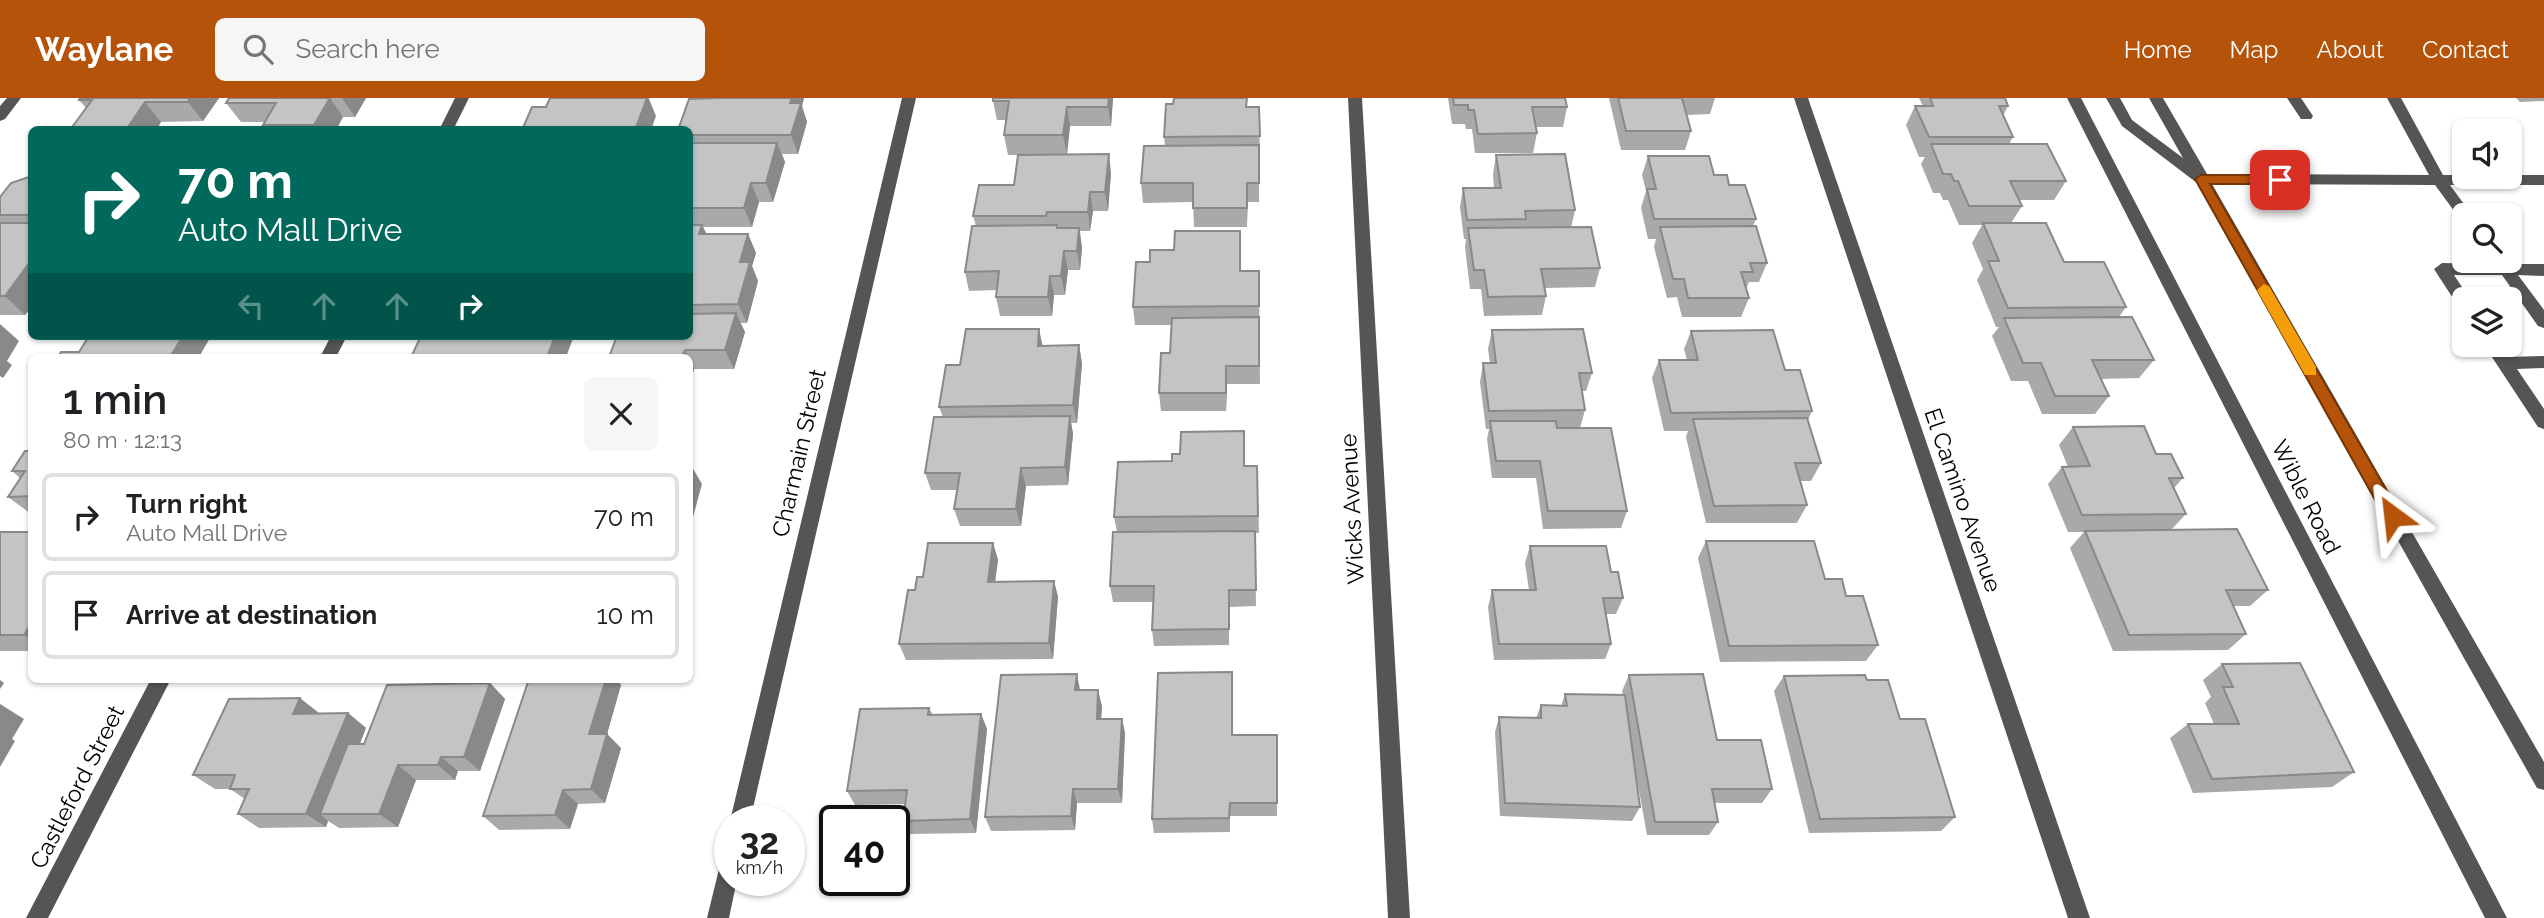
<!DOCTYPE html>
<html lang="en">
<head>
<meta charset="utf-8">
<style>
	body { margin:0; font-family:Raleway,sans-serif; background:#f6f6f6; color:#202124; height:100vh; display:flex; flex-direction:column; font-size:26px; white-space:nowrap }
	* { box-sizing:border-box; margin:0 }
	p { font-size:23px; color:#757577 }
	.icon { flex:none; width:38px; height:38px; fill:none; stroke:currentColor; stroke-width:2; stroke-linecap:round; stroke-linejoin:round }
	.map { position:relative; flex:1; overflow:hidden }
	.details { position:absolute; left:28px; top:256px; width:665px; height:329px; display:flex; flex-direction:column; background:#fff; border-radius:10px; box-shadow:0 2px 5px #0004 }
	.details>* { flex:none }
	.top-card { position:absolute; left:28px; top:28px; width:665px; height:214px; border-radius:10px; box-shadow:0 2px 5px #0004; background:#00695c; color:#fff; overflow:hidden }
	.buttons { position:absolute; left:2452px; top:21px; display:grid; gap:14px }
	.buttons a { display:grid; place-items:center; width:70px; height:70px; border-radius:10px; background:#fff; box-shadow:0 2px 5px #0004; font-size:35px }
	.speed { position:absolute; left:714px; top:707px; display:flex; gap:14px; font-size:35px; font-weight:700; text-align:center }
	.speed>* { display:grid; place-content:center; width:91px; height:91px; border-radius:50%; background:#fff; box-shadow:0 2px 5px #0004; line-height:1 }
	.speed small { font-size:18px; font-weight:400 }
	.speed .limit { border:4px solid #111; border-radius:10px; background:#fff; color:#111 }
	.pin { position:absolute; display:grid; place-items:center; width:60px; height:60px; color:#fff; margin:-30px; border-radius:14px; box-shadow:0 4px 10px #0006 }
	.me { position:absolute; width:77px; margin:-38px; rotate:330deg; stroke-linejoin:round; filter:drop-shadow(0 0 5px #0008) }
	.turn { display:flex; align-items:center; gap:24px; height:147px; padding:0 35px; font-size:32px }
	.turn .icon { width:91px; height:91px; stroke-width:2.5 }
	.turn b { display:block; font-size:49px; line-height:60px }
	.lanes { display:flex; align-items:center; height:66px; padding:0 35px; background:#0003; justify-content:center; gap:35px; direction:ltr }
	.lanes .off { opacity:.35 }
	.round { display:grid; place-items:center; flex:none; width:74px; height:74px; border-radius:10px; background:#f6f6f6 }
	.summary { display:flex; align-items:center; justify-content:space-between; height:119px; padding:0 35px }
	h1 { font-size:42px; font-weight:600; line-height:52px }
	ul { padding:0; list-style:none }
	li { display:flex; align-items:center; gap:21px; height:88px; margin:0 14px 10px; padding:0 21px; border:4px solid #e0e0e0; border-radius:10px }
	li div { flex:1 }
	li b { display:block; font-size:26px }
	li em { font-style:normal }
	header { display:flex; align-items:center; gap:42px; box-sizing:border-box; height:98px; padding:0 35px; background:#b45309; color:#fff }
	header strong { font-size:33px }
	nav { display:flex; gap:38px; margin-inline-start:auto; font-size:24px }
	.search { width:490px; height:63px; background:#f6f6f6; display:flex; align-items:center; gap:18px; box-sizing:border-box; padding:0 24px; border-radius:10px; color:#757577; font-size:26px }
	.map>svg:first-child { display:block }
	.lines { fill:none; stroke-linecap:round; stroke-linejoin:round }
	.minor { fill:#555; fill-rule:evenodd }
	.wall { fill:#a9a9a9 }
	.shaded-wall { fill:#898989 }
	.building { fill:#c4c4c4; stroke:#898989; stroke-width:2 }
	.route { fill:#b45309; stroke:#753606; stroke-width:2 }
	.slow { fill:#f59e0b }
	.labels { text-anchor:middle; stroke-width:7; stroke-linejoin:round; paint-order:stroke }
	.street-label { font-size:23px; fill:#000; stroke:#fff }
</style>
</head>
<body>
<header>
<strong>Waylane</strong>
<div class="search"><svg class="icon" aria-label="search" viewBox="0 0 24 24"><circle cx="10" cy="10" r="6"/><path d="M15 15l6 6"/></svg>Search here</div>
<nav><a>Home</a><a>Map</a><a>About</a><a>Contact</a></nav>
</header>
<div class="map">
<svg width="2544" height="820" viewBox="0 0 2544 820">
	<rect width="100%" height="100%" fill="#fff"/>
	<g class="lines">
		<path class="minor" d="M7,0H21L5,21L0,23V8Z
			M455,0H469L453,32H439Z
			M902,0H916L750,723H730Z
			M1348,0H1362L1410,820H1388Z
			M1794,0H1808L2090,820H2068Z
			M2067,0H2081L2507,820H2485Z
			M2106,0H2120L2132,22L2183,60L2149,0H2163L2207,76L2429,77L2387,0H2401L2443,77H2544V87H2450L2472,117H2464V122L2460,121L2435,87L2212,86L2544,664V692L2537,690L2197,85L2122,28Z
			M2287,0H2301L2313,18L2311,21H2301Z
			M2495,163H2508L2510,166H2544V178L2518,177L2544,212V230L2538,228L2502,177H2454L2470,201H2464V210L2458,208L2434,171L2442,165L2494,166Z
			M331,238H347L336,259H320Z
			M2484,247H2500L2508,259L2544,258V270L2517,271L2544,311V331L2538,329Z
			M151,581H171L48,820H26Z
			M730,757V782H737L729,820H707L720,767L723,760Z"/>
	</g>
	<path class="wall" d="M79,0H219L203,23L161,24L156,32H70L86,10L79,2Z
		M229,0H366L355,19H343L336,32H266L263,27L264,24H241L226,5Z
		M720,0H804L802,8L807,24L798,56H782L785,64L773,104H759L752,129H703L707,136H748L756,155L752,168L758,183L747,225H740L745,234L734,271H694L690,286V259H609L690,238V127H693L690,120V32Z
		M993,0H1113L1111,28H1070L1067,56L1111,75L1108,113H1093L1090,133H1080L1082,150L1080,172H1068L1065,197H1054L1052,218H1000L996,199L997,192L969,193L965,174L976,128L973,118L1014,87L1018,57H1008L1004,37L1007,22H997L993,3Z
		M1448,0H1565L1567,9L1563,29H1535L1537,35L1533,55H1475L1472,31H1466L1465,26H1452Z
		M1609,0H1715L1710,16L1687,17L1691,33L1685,52H1621Z
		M1919,0H2005L2008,8L2003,18L2013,39L2009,46L2066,83L2054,102H2019L2022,108L2011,125L2126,209L2119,219L2154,262L2139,280L2101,281L2109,298L2095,316H2042L2028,283H2011L1992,238L1999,229H1996L1977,182L1983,171L1972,145L1982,127H1959L1948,102H1943L1940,95H1933L1921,66L1925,59H1919L1906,27L1915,8H1923Z
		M2516,0H2544V3L2520,4Z
		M1247,9H1259L1260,57H1259V104H1248L1247,129H1194L1193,104L1143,105L1141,85L1165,48L1164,39Z
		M1496,57L1575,112L1571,130L1600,170L1595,189L1544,190L1546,198L1542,217L1484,218L1481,191H1470L1465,149L1466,141H1464L1460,109L1463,90H1494L1493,76Z
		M1648,58L1714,77L1729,87L1756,121L1753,128L1767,165L1759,184H1749L1746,191L1749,200L1741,219H1682L1677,199L1667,200L1654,149L1656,141H1648L1641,110L1646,93L1642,77Z
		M32,75V208L25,217H0V99L29,79Z
		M1241,173H1259L1260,286H1227L1226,313H1161L1159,295L1170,255L1171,227H1135L1133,209Z
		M1492,232L1592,275L1586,293H1582L1585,312L1580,330L1627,413L1621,430L1543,431L1536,380H1492L1487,341L1489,331H1486L1480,284L1483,265H1490L1488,251Z
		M1691,233L1785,272L1812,313L1808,322L1821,365L1811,383H1800L1807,407L1797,425H1706L1686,339L1688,333H1664L1652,280L1659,262H1687L1684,251Z
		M1079,247L1082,266L1077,325H1071L1073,336L1068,387L1026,388L1021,428H960L954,411L957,392H931L925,375L943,319L939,309L960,267L1043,248Z
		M2073,329L2156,356L2183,380L2174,390L2186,416L2171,432L2268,492L2250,508H2233L2246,536L2228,552L2113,553L2070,450L2084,434H2068L2048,386L2062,369H2068L2059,347Z
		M1244,333L1245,368H1257L1259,435H1255L1256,508L1229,509V547L1154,548L1152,532L1153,504H1113L1110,488L1117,434L1114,419L1180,356Z
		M32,353V416H31L8,399L20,380L12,373Z
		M0,434H32V553H0Z
		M1706,443L1825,481L1846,498L1878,547L1866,563L1720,564L1698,460Z
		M993,445L998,462L995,483H1054L1058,499L1053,561L906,562L899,546L915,492L923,479Z
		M1530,448L1611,474L1623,500L1616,516H1606L1611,546L1605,561L1494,562L1488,509L1492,492H1529L1525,465Z
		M2222,566L2354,674L2332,689L2193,695L2170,640L2188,626H2214L2205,605L2211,599L2203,582Z
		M1232,574L1233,637H1277V718H1230V734L1154,735L1152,721Z
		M1629,577L1717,642L1772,691L1762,705H1714L1718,724L1709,737H1647L1633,659L1640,709L1632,723L1500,718L1495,634L1499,619L1536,620L1541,607L1561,608L1565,596L1623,597L1622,593Z
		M1784,578L1867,582L1900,621L1955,719L1941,733L1809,735L1774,593Z
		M529,581H616L621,587L607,636L621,650L605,705L578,706L570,731L499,732L483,718Z
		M490,585L505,601L480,673H458L455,682H416L398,729L339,730L328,723L326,729L259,730L238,716L245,701L230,691H215L193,677L319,615H348L366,630L360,646H364Z
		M1080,592L1102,608L1101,621H1122L1125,635L1122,705H1077L1075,732L991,733L985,719Z
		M929,610L933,617L981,616L987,631L976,735L910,736L903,723L905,706L855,707L847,693Z"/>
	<path class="shaded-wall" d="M190,0H219L203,23L188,4Z
		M330,0L343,19L336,32H318L314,27Z
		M342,0H366L355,19Z
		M634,0H649V1L656,18L651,32H635Z
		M792,0H804L802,8L807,24L798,56L791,37L790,5Z
		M1109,0H1113L1111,28L1108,9Z
		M145,4L161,24L156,32H126Z
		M1067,9L1070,28L1067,56L1063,37Z
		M777,45L785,64L773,104L766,85Z
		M1109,56L1111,75L1108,113L1105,94Z
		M751,85L759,104L752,129L744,110Z
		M1090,94L1093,113L1090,133L1088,114Z
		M702,127L711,146L699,136Z
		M1079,130L1082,150L1080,172L1077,153Z
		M748,136L756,155L752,168L758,183L747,225L738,206L740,164Z
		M1064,153L1068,172L1065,197L1061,178Z
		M32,161V208L25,217L5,198Z
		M1050,178L1054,197L1052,218L1048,199Z
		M736,215L745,234L734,271L725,252Z
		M0,226L19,243L7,263L12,267L3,280L0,278Z
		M1039,231L1043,250L1038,248Z
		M183,238H209L210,240L199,259H170Z
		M555,238H574L566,259H547Z
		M1079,247L1082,266L1077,325L1073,307Z
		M685,252L688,259H682Z
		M690,261L694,271L690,286Z
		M1226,268L1227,286L1226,313Z
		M1070,318L1073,336L1068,387L1065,369Z
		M692,369L702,386L690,430V376Z
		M1021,370L1026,388L1021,428L1016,411Z
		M993,445L998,462L993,500L988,484Z
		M1054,483L1058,499L1053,561L1049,545Z
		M32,524V542L24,537Z
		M1232,574L1233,589L1232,652Z
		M1077,576L1080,592L1079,608L1075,592Z
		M606,581H616L621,587L603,650L589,636Z
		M0,582L4,585L0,591Z
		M490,585L505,601L480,673L464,659Z
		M1098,592L1102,608L1100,636L1097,621Z
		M300,600L319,615L293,616Z
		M0,606L24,621L12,641L15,643L0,669Z
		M348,615L366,630L331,716H320L328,723L326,729L306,716Z
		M981,616L987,631L976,735L970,721Z
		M1122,621L1125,635L1122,705L1118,691Z
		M607,636L621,650L605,705L591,691Z
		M441,659L458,673L455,682L438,667Z
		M398,667L416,682L398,729L379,716Z
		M1073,691L1077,705L1075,732L1071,718Z
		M563,692L578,706L570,731L555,717Z"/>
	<path class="building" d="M80,0H190L188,4H145L126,32H70L92,2H79Z
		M229,0H330L314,27H263L276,5H226Z
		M550,0H647L635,32H522L532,9H546Z
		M720,0H792L790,5H801L791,37H690V32H678L689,1Z
		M993,0H1109L1108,9H1067L1063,37H1004L1009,3H993Z
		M1174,0H1247L1246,9H1259L1260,38L1164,39L1166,6H1173Z
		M1453,0H1565L1567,9H1532L1537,35L1478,36L1474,12H1468V7H1454Z
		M1618,0H1682L1691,33H1626Z
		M1930,0H2005L2008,8H1999L2013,39H1929L1915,8H1933Z
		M690,45H777L766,85H751L744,110H690Z
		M1931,46H2047L2066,83H2010L2022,108H1969L1958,83H1954L1951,76H1943Z
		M1259,47V85H1247V110H1193V85H1141L1144,48Z
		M1109,56L1105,94H1090L1088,114H1047L1046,118H973L979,87H1014L1018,57Z
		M1565,56L1575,112L1525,113L1526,121L1467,122L1463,90H1501L1496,57Z
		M1648,58H1709L1714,77H1727L1729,87H1745L1756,121H1654L1647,91H1656Z
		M32,75V117H0V99L11,85L29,79Z
		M0,125H32V161L5,198H0Z
		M1983,125H2046L2064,164H2104L2126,209L2008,210L1988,163H1999Z
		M690,127H702L699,136H748L740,164H750L738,206L690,207Z
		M1057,127V130H1079L1077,153H1064L1061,178H1050L1048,199H996L999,173L965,174L972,128Z
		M1756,128L1767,165H1750L1753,174H1741L1749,200H1688L1684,181H1673L1660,129Z
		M1591,129L1600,170L1541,171L1546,198L1488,199L1484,172H1474L1468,130Z
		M1175,133H1240V173H1259V208L1133,209L1136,164H1150V152H1174Z
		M736,215L725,252H685L682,259H609L617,238H690V216Z
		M1259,219V268H1226V295H1159L1161,255H1170L1172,220Z
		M2132,219L2154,262H2092L2109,298H2055L2041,265H2023L2004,220Z
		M966,231H1039L1038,248L1079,247L1073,307L939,309L946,267H960Z
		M1583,231L1592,275H1579L1585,312L1489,313L1483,265H1496L1492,232Z
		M1773,232L1785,272H1800L1812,313L1671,315L1659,262H1698L1691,233Z
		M89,238H183L170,259H58L61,254H79Z
		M421,238H555L547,259H411Z
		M1070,318L1065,369L1021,370L1016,411H954L960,375H925L934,319Z
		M1807,320L1821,365H1795L1807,407L1714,408L1693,321Z
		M1490,323H1556L1557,330H1611L1627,413H1548L1540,363H1496Z
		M2144,328L2156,356H2171L2183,380H2169L2186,416L2082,417L2062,369L2090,368L2073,329Z
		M1244,333V368H1257L1258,418L1114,419L1118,364L1172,363V356H1180L1181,334Z
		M25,353H32V398L8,399L25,373H12Z
		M2237,431L2268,492H2226L2246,536L2129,537L2085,433Z
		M1255,433L1256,492H1229V531L1152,532L1154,488H1110L1113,434Z
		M0,434H32V524L24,537H0Z
		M1706,443H1814L1825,481H1842L1846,498H1863L1878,547L1729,548Z
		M928,445H993L988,484L1054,483L1049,545L899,546L908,492H915L917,479H923Z
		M1530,448H1606L1611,474H1618L1623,500H1603L1611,546H1499L1492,492H1536Z
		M2300,565L2354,674L2212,681L2188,626H2239L2223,589H2233L2222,566Z
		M1232,574V637H1277V705H1230L1229,720L1152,721L1158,575Z
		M1077,576L1075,592H1098L1097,621H1122L1118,691H1073L1071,718L985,719L1001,577Z
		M1703,576L1717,642H1761L1772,691H1712L1718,724H1655L1629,577Z
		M1865,577L1867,582H1888L1900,621H1925L1955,719L1820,721L1784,578Z
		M529,581H606L589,636H607L591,691L563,692L555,717L483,718Z
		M490,585L464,659H441L438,667H398L379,716H320L348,646H364L387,587Z
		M1565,596L1625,597L1640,709L1505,705L1499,619L1541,620V607L1567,608Z
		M300,600L293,616L348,615L306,716H238L249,691H230L235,677H193L229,601Z
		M929,610L928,617L981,616L970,721L903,723L907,692L847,693L860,611Z"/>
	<path class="route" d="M2201,77H2280L2287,82L2280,86H2210L2399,414V423H2387L2195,81Z"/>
	<path class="slow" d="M2264,186L2269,188L2316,269V277H2305L2257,192Z"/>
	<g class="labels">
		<g class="street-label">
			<text transform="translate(799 355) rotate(-77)" y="8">Charmain Street</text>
			<text transform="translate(2306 399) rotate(63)" y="8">Wible Road</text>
			<text transform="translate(1963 402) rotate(71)" y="8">El Camino Avenue</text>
			<text transform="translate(1352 411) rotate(-93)" y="8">Wicks Avenue</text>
			<text transform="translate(77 689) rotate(-63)" y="8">Castleford Street</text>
		</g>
	</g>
</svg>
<div class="buttons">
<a><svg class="icon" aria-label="sound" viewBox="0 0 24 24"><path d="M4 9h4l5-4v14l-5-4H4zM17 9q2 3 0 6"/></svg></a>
<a><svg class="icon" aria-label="search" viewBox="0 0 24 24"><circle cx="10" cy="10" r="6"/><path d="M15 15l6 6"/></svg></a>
<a><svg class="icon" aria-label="layers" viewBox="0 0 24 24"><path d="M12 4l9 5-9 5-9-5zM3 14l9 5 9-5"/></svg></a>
</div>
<div class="speed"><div>32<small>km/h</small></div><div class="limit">40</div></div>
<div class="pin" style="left:2280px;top:82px;background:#d93025"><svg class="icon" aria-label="arrive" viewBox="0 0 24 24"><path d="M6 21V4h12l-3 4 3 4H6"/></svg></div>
<svg class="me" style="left:2393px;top:418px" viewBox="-20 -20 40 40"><path d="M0-17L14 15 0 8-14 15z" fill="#b45309" stroke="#fff" stroke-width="4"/></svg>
<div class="top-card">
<div class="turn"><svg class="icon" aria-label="right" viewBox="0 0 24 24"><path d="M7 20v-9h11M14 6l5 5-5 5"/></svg><div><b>70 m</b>Auto Mall Drive</div></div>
<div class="lanes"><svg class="icon off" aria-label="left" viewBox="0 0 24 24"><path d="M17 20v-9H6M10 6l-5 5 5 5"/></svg><svg class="icon off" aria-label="ahead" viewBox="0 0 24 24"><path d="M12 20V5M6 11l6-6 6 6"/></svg><svg class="icon off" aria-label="ahead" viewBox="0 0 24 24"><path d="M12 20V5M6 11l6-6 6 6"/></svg><svg class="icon" aria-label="right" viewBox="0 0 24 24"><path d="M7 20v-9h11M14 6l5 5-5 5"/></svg></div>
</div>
<section class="details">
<div class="summary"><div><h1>1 min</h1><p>80 m · 12:13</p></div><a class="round"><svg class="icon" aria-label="close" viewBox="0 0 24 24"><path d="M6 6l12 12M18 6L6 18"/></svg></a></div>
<ul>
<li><svg class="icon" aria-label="right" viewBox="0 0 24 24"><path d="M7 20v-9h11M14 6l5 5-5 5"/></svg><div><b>Turn right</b><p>Auto Mall Drive</p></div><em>70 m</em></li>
<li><svg class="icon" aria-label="arrive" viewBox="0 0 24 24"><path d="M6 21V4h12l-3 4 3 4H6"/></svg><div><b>Arrive at destination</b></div><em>10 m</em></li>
</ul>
</section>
</div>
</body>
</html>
